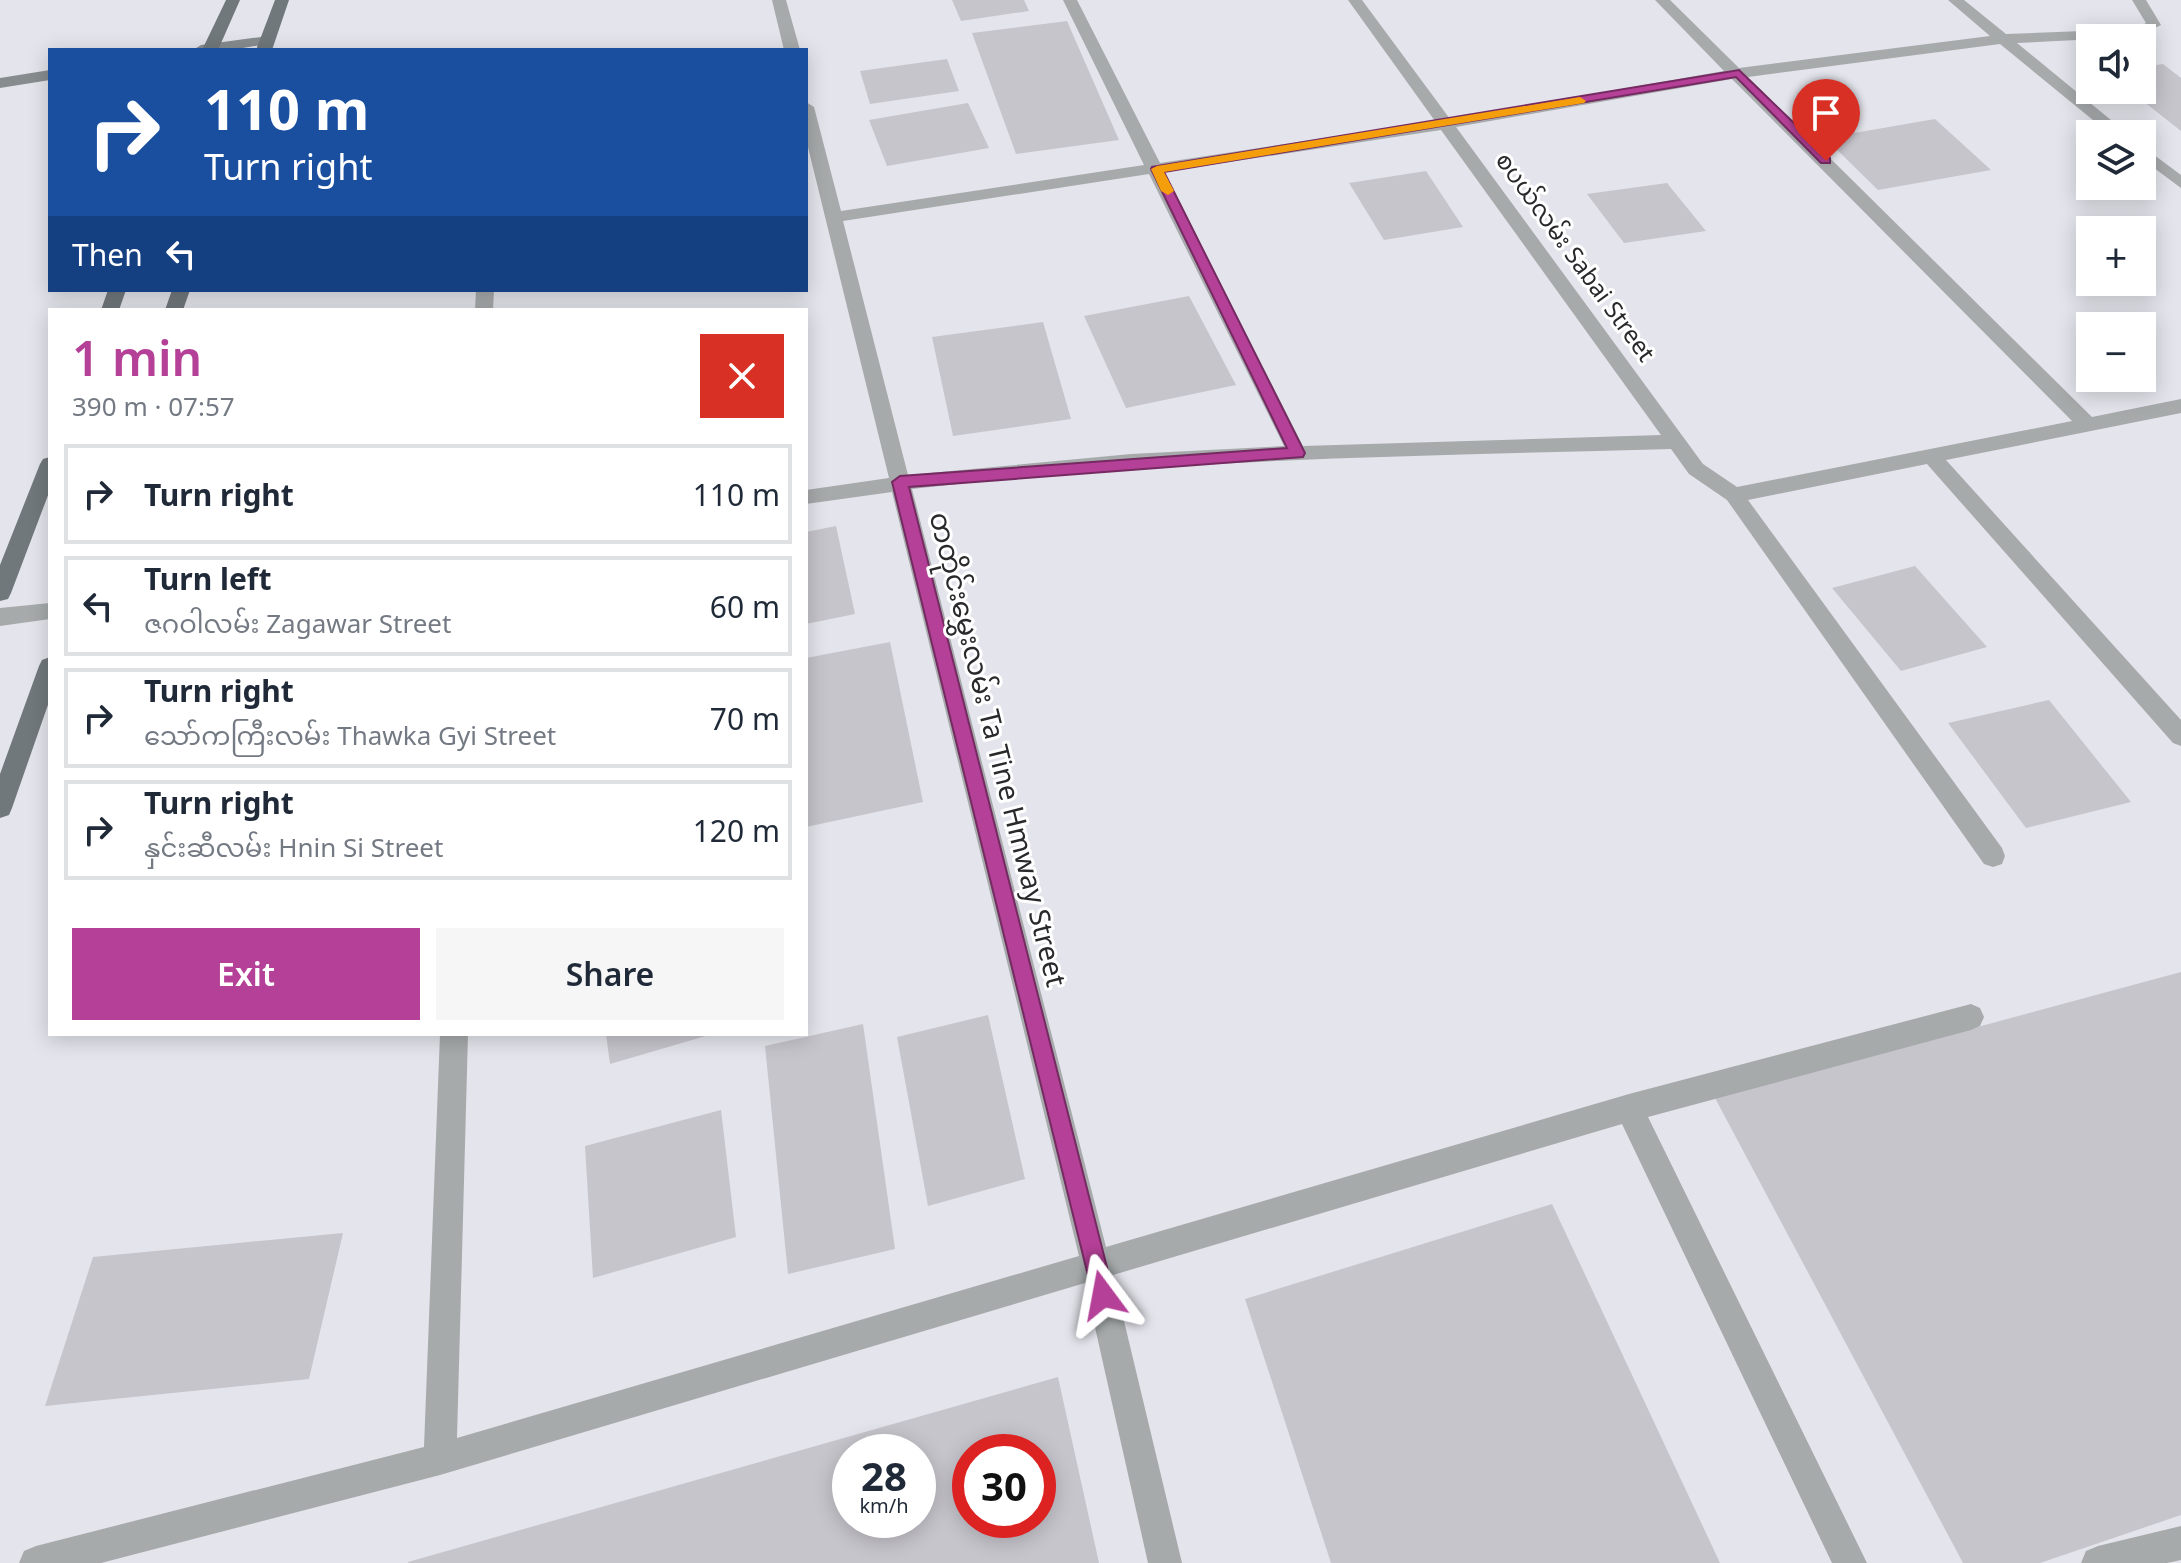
<!DOCTYPE html>
<html lang="en">
<head>
<meta charset="utf-8">
<style>
	body { margin:0; font-family:"Noto Sans","Noto Sans Myanmar",sans-serif; background:#f6f6f7; color:#1f2937; height:100vh; display:flex; flex-direction:column; font-size:30px; white-space:nowrap }
	* { box-sizing:border-box; margin:0 }
	p { font-size:26px; color:#747a83 }
	.icon { flex:none; width:44px; height:44px; fill:none; stroke:currentColor; stroke-width:2; stroke-linecap:round; stroke-linejoin:round }
	.map { position:relative; flex:1; overflow:hidden }
	.details { position:absolute; left:48px; top:308px; width:760px; height:728px; display:flex; flex-direction:column; background:#fff; border-radius:0px; box-shadow:0 4px 20px #0003 }
	.details>* { flex:none }
	.top-card { position:absolute; left:48px; top:48px; width:760px; height:244px; border-radius:0px; box-shadow:0 4px 20px #0003; background:#1a4fa0; color:#fff; overflow:hidden }
	.fabs { position:absolute; left:2076px; top:24px; display:grid; gap:16px }
	.fabs a { display:grid; place-items:center; width:80px; height:80px; border-radius:0px; background:#fff; box-shadow:0 4px 20px #0003; font-size:40px }
	.speed { position:absolute; left:832px; top:1434px; display:flex; gap:16px; font-size:40px; font-weight:700; text-align:center }
	.speed>* { display:grid; place-content:center; width:104px; height:104px; border-radius:50%; background:#fff; box-shadow:0 4px 20px #0003; line-height:1 }
	.speed small { font-size:20px; font-weight:400 }
	.speed .limit { border:12px solid #d22; background:#fff; color:#111 }
	.pin { position:absolute; display:grid; place-items:center; width:68px; height:68px; color:#fff; margin:-82px -34px; border-radius:50% 50% 50% 0; rotate:-45deg; box-shadow:0 0 8px #0007 }
	.pin .icon { rotate:45deg }
	.me { position:absolute; width:88px; margin:-44px; rotate:347deg; stroke-linejoin:round; filter:drop-shadow(0 0 6px #0008) }
	.turn { display:flex; align-items:center; gap:28px; height:168px; padding:0 24px; font-size:36px }
	.turn .icon { width:104px; height:104px; stroke-width:2.5 }
	.turn b { display:block; font-size:56px; line-height:68px }
	.then { display:flex; align-items:center; height:76px; padding:0 24px; background:#0003; gap:16px; font-size:30px }
	.round { display:grid; place-items:center; flex:none; width:84px; height:84px; border-radius:0px; background:#f6f6f7 }
	.overview { display:flex; align-items:center; justify-content:space-between; height:136px; padding:0 24px }
	h1 { font-size:48px; font-weight:600; line-height:60px; color:#b44097 }
	.primary-button { display:flex; gap:16px; margin-top:auto; padding:16px 24px }
	.primary-button a { flex:1; height:92px; border-radius:0px; background:#b44097; color:#fff; font-size:32px; font-weight:600; line-height:92px; text-align:center }
	.primary-button a+a { background:#f6f6f7; color:#1f2937 }
	ul { padding:0; list-style:none }
	li { display:flex; align-items:center; gap:24px; height:100px; margin:0 16px 12px; padding:0 8px; border:4px solid #e0e1e3; border-radius:0px }
	li div { flex:1 }
	li b { display:block; font-size:30px }
	li em { font-style:normal }
	.map>svg:first-child { display:block }
	.building { fill:#c7c5cc; fill-rule:evenodd }
	.lines { fill:none; stroke-linecap:round; stroke-linejoin:round }
	.lane { fill:#a6aaab; fill-rule:evenodd }
	.street { fill:#a6aaab; fill-rule:evenodd }
	.secondary { fill:#878d8f; fill-rule:evenodd }
	.primary { fill:#71787b; fill-rule:evenodd }
	.route { fill:#b44097; stroke:#752a62; stroke-width:2 }
	.slow { fill:#f59e0b }
	.labels { text-anchor:middle; stroke-width:6; stroke-linejoin:round; paint-order:stroke }
	.far-street-label { font-size:24px; fill:#29292c; stroke:#fff }
	.street-label { font-size:28px; fill:#29292c; stroke:#fff }
</style>
</head>
<body>
<div class="map">
<svg width="2181" height="1563" viewBox="0 0 2181 1563">
	<rect width="100%" height="100%" fill="#e4e4ec"/>
	<path class="building" d="M952,0H1024L1029,11L961,21Z
		M1067,21L1119,140L1016,154L972,33Z
		M947,59L959,91L870,104L860,71Z
		M2163,64L2181,78V131L2129,90H2142V67Z
		M968,103L989,148L887,166L869,120Z
		M1935,119L1991,170L1878,190L1825,138Z
		M1426,171L1463,227L1384,240L1349,183Z
		M1667,183L1706,231L1624,243L1587,194Z
		M1189,296L1236,385L1126,408L1084,316Z
		M1043,322L1071,419L953,436L932,337Z
		M836,526L855,614L806,624V532Z
		M1915,566L1987,647L1901,671L1832,588Z
		M890,642L923,802L806,827V658Z
		M2049,700L2131,802L2026,828L1948,723Z
		M2181,972V1515L2040,1563H1963L1715,1098Z
		M988,1015L1025,1179L928,1206L897,1037Z
		M863,1024L895,1249L788,1274L765,1046Z
		M606,1034H709V1035L610,1064Z
		M721,1110L736,1237L593,1278L585,1146Z
		M1552,1204L1720,1563H1331L1245,1299Z
		M343,1233L309,1379L45,1406L93,1257Z
		M1058,1377L1099,1563H408V1562ZM850,1452H918V1520H850ZM970,1452H1038V1520H970Z"/>
	<g class="lines">
		<path class="lane" d="M2181,1526V1560L2167,1563H2081L2086,1551L2098,1546Z"/>
		<path class="street" d="M772,0H786L800,50H784Z
			M1063,0H1077L1160,163L1435,121L1348,0H1362L1450,119L1724,71L1655,0H1670L1739,68L1990,36L1948,0H1964L2006,34L2134,29L2146,23L2132,0H2146L2161,25L2137,37L2017,43L2128,134H2110L2000,44L1748,77L2092,417L2181,399V413L1946,460L2181,720V746L2173,743L1927,464L1748,500L2002,848L2005,856L2002,864L1993,867L1984,864L1727,500L1689,474L1671,449C1418,456 1164,459 912,489L1106,1247L1629,1094L1971,1004L1980,1008L1984,1017L1980,1026L1971,1030L1648,1117L1867,1563H1832L1622,1124L1113,1275L1182,1563H1148L1085,1283L440,1475L101,1563H19L24,1551L36,1546L424,1447L440,1034H468L457,1438L1079,1256L892,492L806,504V490L889,478L806,139V102L814,107L841,211L1144,165ZM1732,79L2072,421L1737,487L1703,464L1456,127ZM1441,130L1661,435L1303,446L1164,172ZM1149,174L1284,446L1131,454L908,475L843,221Z
			M2142,146L2181,175V188L2142,159Z
			M476,290H494L493,310H475Z
			M50,603V619L0,626V608Z"/>
		<path class="secondary" d="M268,36L275,40L273,43L231,50H193L201,45Z
			M50,70V80L0,88V78Z"/>
		<path class="primary" d="M226,0H240L218,50H202Z
			M275,0H289L272,50H256Z
			M108,290H126L119,310H101Z
			M172,290H190L183,310H165Z
			M50,457V490L11,593L8,599L0,601V565L40,464L43,459Z
			M50,657V699L12,808L9,815L0,818V774L39,666L42,660Z"/>
	</g>
	<path class="route" d="M1739,70L1830,158V163H1821L1736,77L1164,172L1305,453L1303,457L909,487L1114,1295L1111,1304L1103,1307L1095,1304L892,482L900,476L1287,448L1151,169L1152,167Z"/>
	<path class="slow" d="M1580,97L1586,101L1584,103L1164,172L1174,191L1168,195L1161,191L1151,169L1157,166Z"/>
	<g class="labels">
		<g class="far-street-label">
			<text transform="translate(1575 257) rotate(54)" y="8">စပယ်လမ်း Sabai Street</text>
		</g>
		<g class="street-label">
			<text transform="translate(998 749) rotate(76)" y="10">တတိုင်းမွှေးလမ်း Ta Tine Hmway Street</text>
		</g>
	</g>
</svg>
<div class="fabs">
<a><svg class="icon" aria-label="sound" viewBox="0 0 24 24"><path d="M4 9h4l5-4v14l-5-4H4zM17 9q2 3 0 6"/></svg></a>
<a><svg class="icon" aria-label="layers" viewBox="0 0 24 24"><path d="M12 4l9 5-9 5-9-5zM3 14l9 5 9-5"/></svg></a>
<a>+</a>
<a>−</a>
</div>
<div class="speed"><div>28<small>km/h</small></div><div class="limit">30</div></div>
<div class="pin" style="left:1826px;top:161px;background:#d93025"><svg class="icon" aria-label="arrive" viewBox="0 0 24 24"><path d="M6 21V4h12l-3 4 3 4H6"/></svg></div>
<svg class="me" style="left:1103px;top:1295px" viewBox="-20 -20 40 40"><path d="M0-17L14 15 0 8-14 15z" fill="#b44097" stroke="#fff" stroke-width="4"/></svg>
<div class="top-card">
<div class="turn"><svg class="icon" aria-label="right" viewBox="0 0 24 24"><path d="M7 20v-9h11M14 6l5 5-5 5"/></svg><div><b>110 m</b>Turn right</div></div>
<div class="then">Then<svg class="icon" aria-label="left" viewBox="0 0 24 24"><path d="M17 20v-9H6M10 6l-5 5 5 5"/></svg></div>
</div>
<section class="details">
<div class="overview"><div><h1>1 min</h1><p>390 m · 07:57</p></div><a class="round" style="background:#d93025;color:#fff"><svg class="icon" aria-label="close" viewBox="0 0 24 24"><path d="M6 6l12 12M18 6L6 18"/></svg></a></div>
<ul>
<li><svg class="icon" aria-label="right" viewBox="0 0 24 24"><path d="M7 20v-9h11M14 6l5 5-5 5"/></svg><div><b>Turn right</b></div><em>110 m</em></li>
<li><svg class="icon" aria-label="left" viewBox="0 0 24 24"><path d="M17 20v-9H6M10 6l-5 5 5 5"/></svg><div><b>Turn left</b><p>ဇဂဝါလမ်း Zagawar Street</p></div><em>60 m</em></li>
<li><svg class="icon" aria-label="right" viewBox="0 0 24 24"><path d="M7 20v-9h11M14 6l5 5-5 5"/></svg><div><b>Turn right</b><p>သော်ကကြီးလမ်း Thawka Gyi Street</p></div><em>70 m</em></li>
<li><svg class="icon" aria-label="right" viewBox="0 0 24 24"><path d="M7 20v-9h11M14 6l5 5-5 5"/></svg><div><b>Turn right</b><p>နှင်းဆီလမ်း Hnin Si Street</p></div><em>120 m</em></li>
</ul>
<div class="primary-button"><a>Exit</a><a>Share</a></div>
</section>
</div>
</body>
</html>
